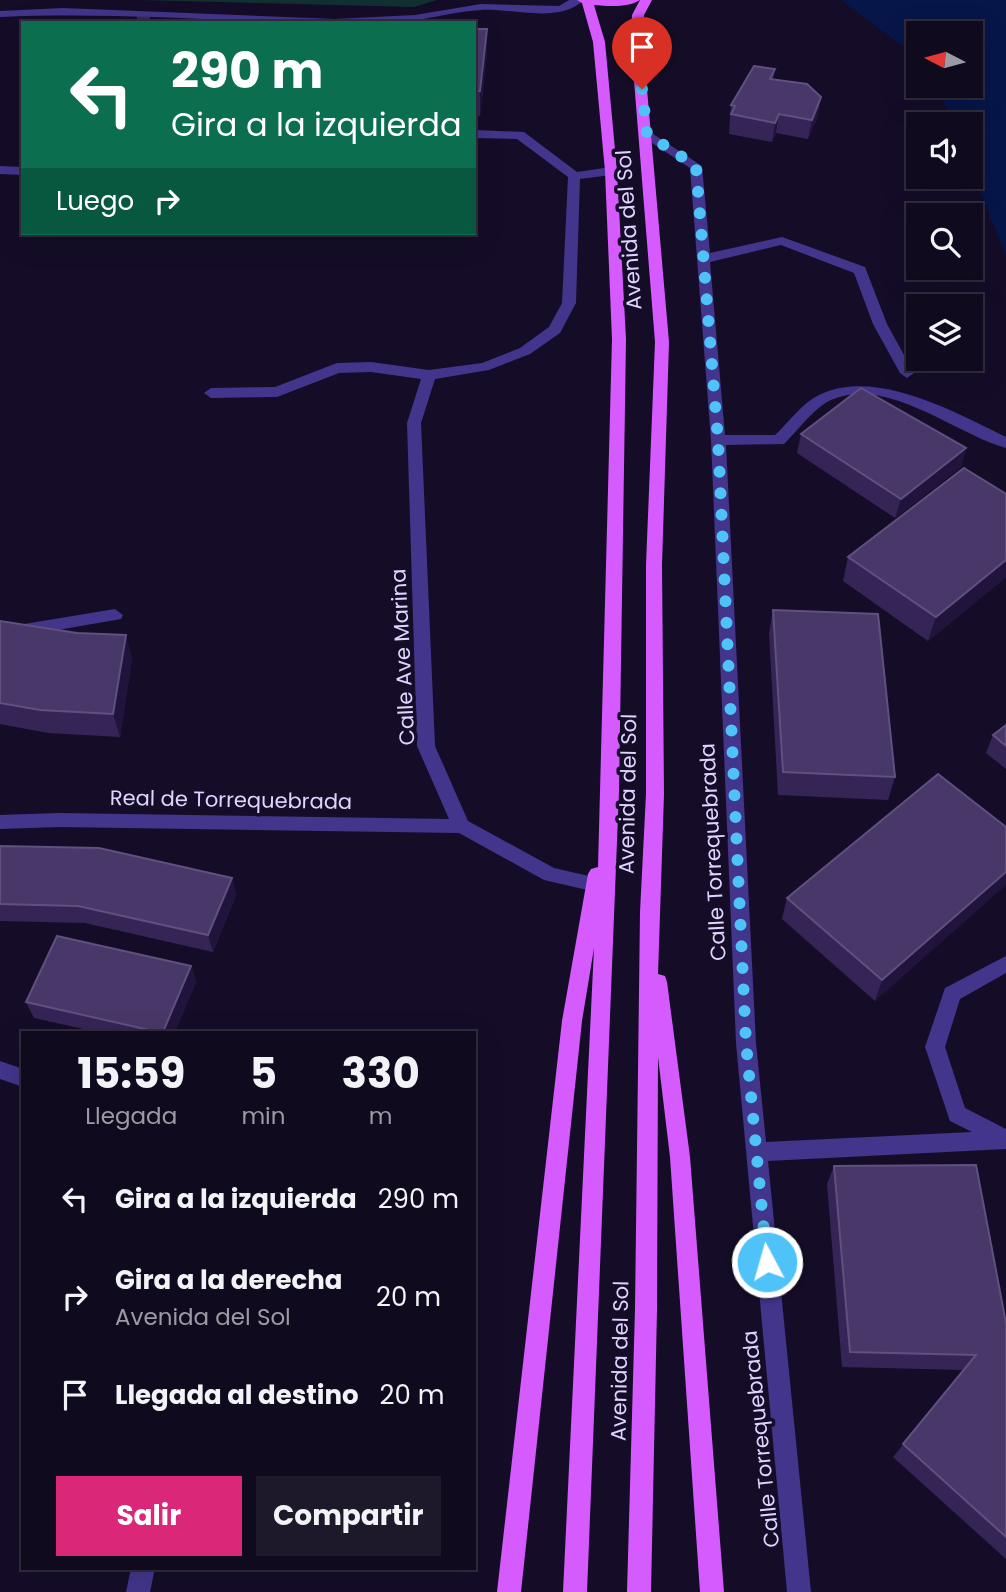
<!DOCTYPE html>
<html lang="es">
<head>
<meta charset="utf-8">
<style>
	body { margin:0; font-family:Poppins,sans-serif; background:#1e182b; color:#f1f3f6; height:100vh; display:flex; flex-direction:column; font-size:26px; white-space:nowrap }
	* { box-sizing:border-box; margin:0 }
	p { font-size:23px; color:#9c9aa4 }
	.icon { flex:none; width:38px; height:38px; fill:none; stroke:currentColor; stroke-width:2; stroke-linecap:round; stroke-linejoin:round }
	.map { position:relative; flex:1; overflow:hidden }
	.side { position:absolute; left:21px; top:1031px; width:455px; height:539px; display:flex; flex-direction:column; background:#100a1e; border-radius:0px; box-shadow:0 7px 28px #0002,0 0 0 2px #302b3c }
	.side>* { flex:none }
	.guide { position:absolute; left:21px; top:21px; width:455px; height:214px; border-radius:0px; box-shadow:0 7px 28px #0002,0 0 0 2px #302b3c; background:#0b6e4f; color:#fff; overflow:hidden }
	.needle { width:46px; rotate:276deg }
	.fabs { position:absolute; left:906px; top:21px; display:grid; gap:14px }
	.fabs a { display:grid; place-items:center; width:77px; height:77px; border-radius:0px; background:#100a1e; box-shadow:0 7px 28px #0002,0 0 0 2px #302b3c; font-size:35px }
	.pin { position:absolute; display:grid; place-items:center; width:60px; height:60px; color:#fff; margin:-72px -30px; border-radius:50% 50% 50% 0; rotate:-45deg; box-shadow:0 0 7px #0007 }
	.pin .icon { rotate:45deg }
	.me { position:absolute; width:77px; margin:-38px; rotate:354deg; stroke-linejoin:round; filter:drop-shadow(0 0 5px #0008) }
	.turn { display:flex; align-items:center; gap:24px; height:147px; padding:0 35px; font-size:32px }
	.turn .icon { width:91px; height:91px; stroke-width:2.5 }
	.turn b { display:block; font-size:49px; line-height:60px }
	.then { display:flex; align-items:center; height:66px; padding:0 35px; background:#0003; gap:14px; font-size:26px }
	.eta { display:flex; justify-content:space-evenly; align-items:center; height:119px; text-align:center }
	.eta b { font-size:42px; font-weight:700; line-height:49px }
	.action { display:flex; gap:14px; margin-top:auto; padding:14px 35px }
	.action a { flex:1; height:80px; border-radius:0px; background:#db2777; color:#fff; font-size:28px; font-weight:700; line-height:80px; text-align:center }
	.action a+a { background:#1e182b; color:#f1f3f6 }
	ul { padding:0; list-style:none }
	li { display:flex; align-items:center; gap:21px; height:98px; padding:0 35px }
	li div { flex:1 }
	li b { display:block; font-size:26px }
	li em { font-style:normal }
	.map>svg:first-child { display:block }
	.green { fill:#103032 }
	.water { fill:#061649 }
	.lines { fill:none; stroke-linecap:round; stroke-linejoin:round }
	.street-tunnel { stroke:#332b48; stroke-width:13; stroke-dasharray:13 6; stroke-linecap:butt }
	.street { fill:#42358b; fill-rule:evenodd }
	.primary { fill:#d55bff; fill-rule:evenodd }
	.wall { fill:#352557 }
	.shaded-wall { fill:#20143c }
	.building { fill:#473869; stroke:#5f5080; stroke-width:2 }
	.route { stroke:#4fc3f7; stroke-width:12; stroke-dasharray:0 21.6 }
	.labels { text-anchor:middle; stroke-width:7; stroke-linejoin:round; paint-order:stroke }
	.street-label { font-size:21px; fill:#ded4ff; stroke:#150d28 }
</style>
</head>
<body>
<div class="map">
<svg width="1006" height="1592" viewBox="0 0 1006 1592">
	<rect width="100%" height="100%" fill="#150d28"/>
	<path class="green" d="M141,0H437L414,7Z"/>
	<path class="water" d="M841,0H1006V256L971,169V124H953L937,86H971V33H919V58Z"/>
	<g class="lines">
		<path class="street-tunnel" d="M143,13L144,23"/>
		<path class="street" d="M569,0H584C558,24 513,8 481,10C449,12 419,22 387,23C258,25 129,11 0,17V11L63,8L335,19L415,15L481,4L559,6Z
			M474,130L524,132L577,172L611,167L617,171L611,175L580,179L576,303L560,333L530,354L489,370L435,379L421,423L435,746L468,821L554,868L602,879L605,884L602,889L596,892L544,880L459,833L59,827L0,829V815L59,813L449,819L417,746L407,423L421,379L371,372L339,373L277,397L211,398L204,393L211,388L275,387L337,363L371,362L429,370L482,363L520,348L549,327L562,303L568,177L517,139L474,138Z
			M647,130L702,166L710,253L782,237L865,267L887,324L914,373L907,378L900,373L873,324L854,273L781,245L710,262L725,435H775C789,422 802,403 819,395C875,367 955,412 1006,437V448C955,434 883,372 827,402C811,412 798,430 784,444L726,445L756,1043L766,1142L972,1132L950,1121L925,1047L945,988L1006,956V973L960,999L945,1047L965,1108L1006,1129V1149L768,1161L811,1592H787L736,1043L711,440L690,168L643,137L641,134Z
			M0,166L23,167V175L0,174Z
			M115,609L123,615L121,619L0,640V628Z
			M0,1061L23,1069V1087L0,1079Z
			M131,1568H155L150,1592H126Z"/>
		<path class="primary" d="M577,0H640C628,8 608,6 594,5L605,42L617,171L626,339L619,791L587,1592H563L594,948L582,1021L521,1592H497L562,1021L588,874L591,869L598,867L612,339L605,171L593,42L582,3Z
			M640,0H652L644,15L643,43L669,342L662,565L664,794L658,974L665,976L667,982L690,1157L724,1592H700L670,1157L658,1057L657,1309L651,1592H627L635,1309L640,912L646,794V565L655,342L631,43L632,15Z"/>
	</g>
	<path class="wall" d="M474,29L487,53L480,116L474,115Z
		M775,69L773,80L818,116L808,139L776,133L772,142L729,134L731,105Z
		M801,434L966,448L961,467L895,518L797,453Z
		M1006,494V577L928,641L843,581L848,557Z
		M773,610L895,777L888,800L778,795L769,633Z
		M0,621L77,633L132,658L120,737L48,733L0,724Z
		M1006,725V769L986,753L993,735Z
		M1006,827L875,1001L782,919L787,898Z
		M0,846L232,878L236,895L213,952L85,923L0,921Z
		M191,966L196,982L175,1032H97L34,1018L26,1002Z
		M834,1166L1006,1323V1559L893,1457L964,1370L842,1367L827,1184Z"/>
	<path class="shaded-wall" d="M487,29V53L480,116V91Z
		M821,97L818,116L808,139L812,120Z
		M779,114L776,133L772,142L775,123Z
		M966,448L961,467L895,518L901,499Z
		M1006,560V577L928,641L936,617Z
		M126,635L132,658L120,737L113,714Z
		M1006,872V885L875,1001L882,980Z
		M232,878L236,895L213,952L208,935Z
		M191,966L196,982L175,1032H163Z"/>
	<path class="building" d="M474,29H487L480,91H474Z
		M754,66L775,69L770,79L807,84L821,97L812,120L779,114L775,123L731,114L735,106L731,105Z
		M861,388L966,448L901,499L801,434Z
		M964,468L1006,494V560L936,617L848,557Z
		M773,610L878,614L895,777L783,772Z
		M0,621L77,633L126,635L113,714L40,710L0,703Z
		M1006,725V746L993,735Z
		M938,774L1006,827V872L882,980L787,898Z
		M0,846L99,848L232,878L208,935L78,906L0,904Z
		M57,936L191,966L163,1032H158L26,1002Z
		M976,1165L1006,1323V1537L903,1444L976,1355L850,1352L834,1166Z"/>
	<g class="lines">
		<path class="route" d="M642,89L647,134L696,166L718,440L746,1043L767,1262"/>
	</g>
	<g class="labels">
		<g class="street-label">
			<text transform="translate(629 230) rotate(-94)" y="7">Avenida del Sol</text>
			<text transform="translate(403 657) rotate(-93)" y="7">Calle Ave Marina</text>
			<text transform="translate(628 794) rotate(-89)" y="7">Avenida del Sol</text>
			<text transform="translate(231 800) rotate(1)" y="7">Real de Torrequebrada</text>
			<text transform="translate(713 852) rotate(-93)" y="7">Calle Torrequebrada</text>
			<text transform="translate(620 1361) rotate(-89)" y="7">Avenida del Sol</text>
			<text transform="translate(761 1439) rotate(-96)" y="7">Calle Torrequebrada</text>
		</g>
	</g>
</svg>
<div class="fabs">
<a><svg class="needle" viewBox="-14 -14 28 28"><path d="M0-13l5 13h-10z" fill="#e53935"/><path d="M0 13l5-13h-10z" fill="#9c9aa4"/></svg></a>
<a><svg class="icon" aria-label="sound" viewBox="0 0 24 24"><path d="M4 9h4l5-4v14l-5-4H4zM17 9q2 3 0 6"/></svg></a>
<a><svg class="icon" aria-label="search" viewBox="0 0 24 24"><circle cx="10" cy="10" r="6"/><path d="M15 15l6 6"/></svg></a>
<a><svg class="icon" aria-label="layers" viewBox="0 0 24 24"><path d="M12 4l9 5-9 5-9-5zM3 14l9 5 9-5"/></svg></a>
</div>
<div class="pin" style="left:642px;top:89px;background:#d93025"><svg class="icon" aria-label="arrive" viewBox="0 0 24 24"><path d="M6 21V4h12l-3 4 3 4H6"/></svg></div>
<svg class="me" style="left:767px;top:1262px" viewBox="-20 -20 40 40"><circle r="17" fill="#4fc3f7" stroke="#fff" stroke-width="3"/><path d="M0-11L8 9 0 5-8 9z" fill="#fff"/></svg>
<div class="guide">
<div class="turn"><svg class="icon" aria-label="left" viewBox="0 0 24 24"><path d="M17 20v-9H6M10 6l-5 5 5 5"/></svg><div><b>290 m</b>Gira a la izquierda</div></div>
<div class="then">Luego<svg class="icon" aria-label="right" viewBox="0 0 24 24"><path d="M7 20v-9h11M14 6l5 5-5 5"/></svg></div>
</div>
<section class="side">
<div class="eta">
<div><b>15:59</b><p>Llegada</p></div>
<div><b>5</b><p>min</p></div>
<div><b>330</b><p>m</p></div>
</div>
<ul>
<li><svg class="icon" aria-label="left" viewBox="0 0 24 24"><path d="M17 20v-9H6M10 6l-5 5 5 5"/></svg><div><b>Gira a la izquierda</b></div><em>290 m</em></li>
<li><svg class="icon" aria-label="right" viewBox="0 0 24 24"><path d="M7 20v-9h11M14 6l5 5-5 5"/></svg><div><b>Gira a la derecha</b><p>Avenida del Sol</p></div><em>20 m</em></li>
<li><svg class="icon" aria-label="arrive" viewBox="0 0 24 24"><path d="M6 21V4h12l-3 4 3 4H6"/></svg><div><b>Llegada al destino</b></div><em>20 m</em></li>
</ul>
<div class="action"><a>Salir</a><a>Compartir</a></div>
</section>
</div>
</body>
</html>
